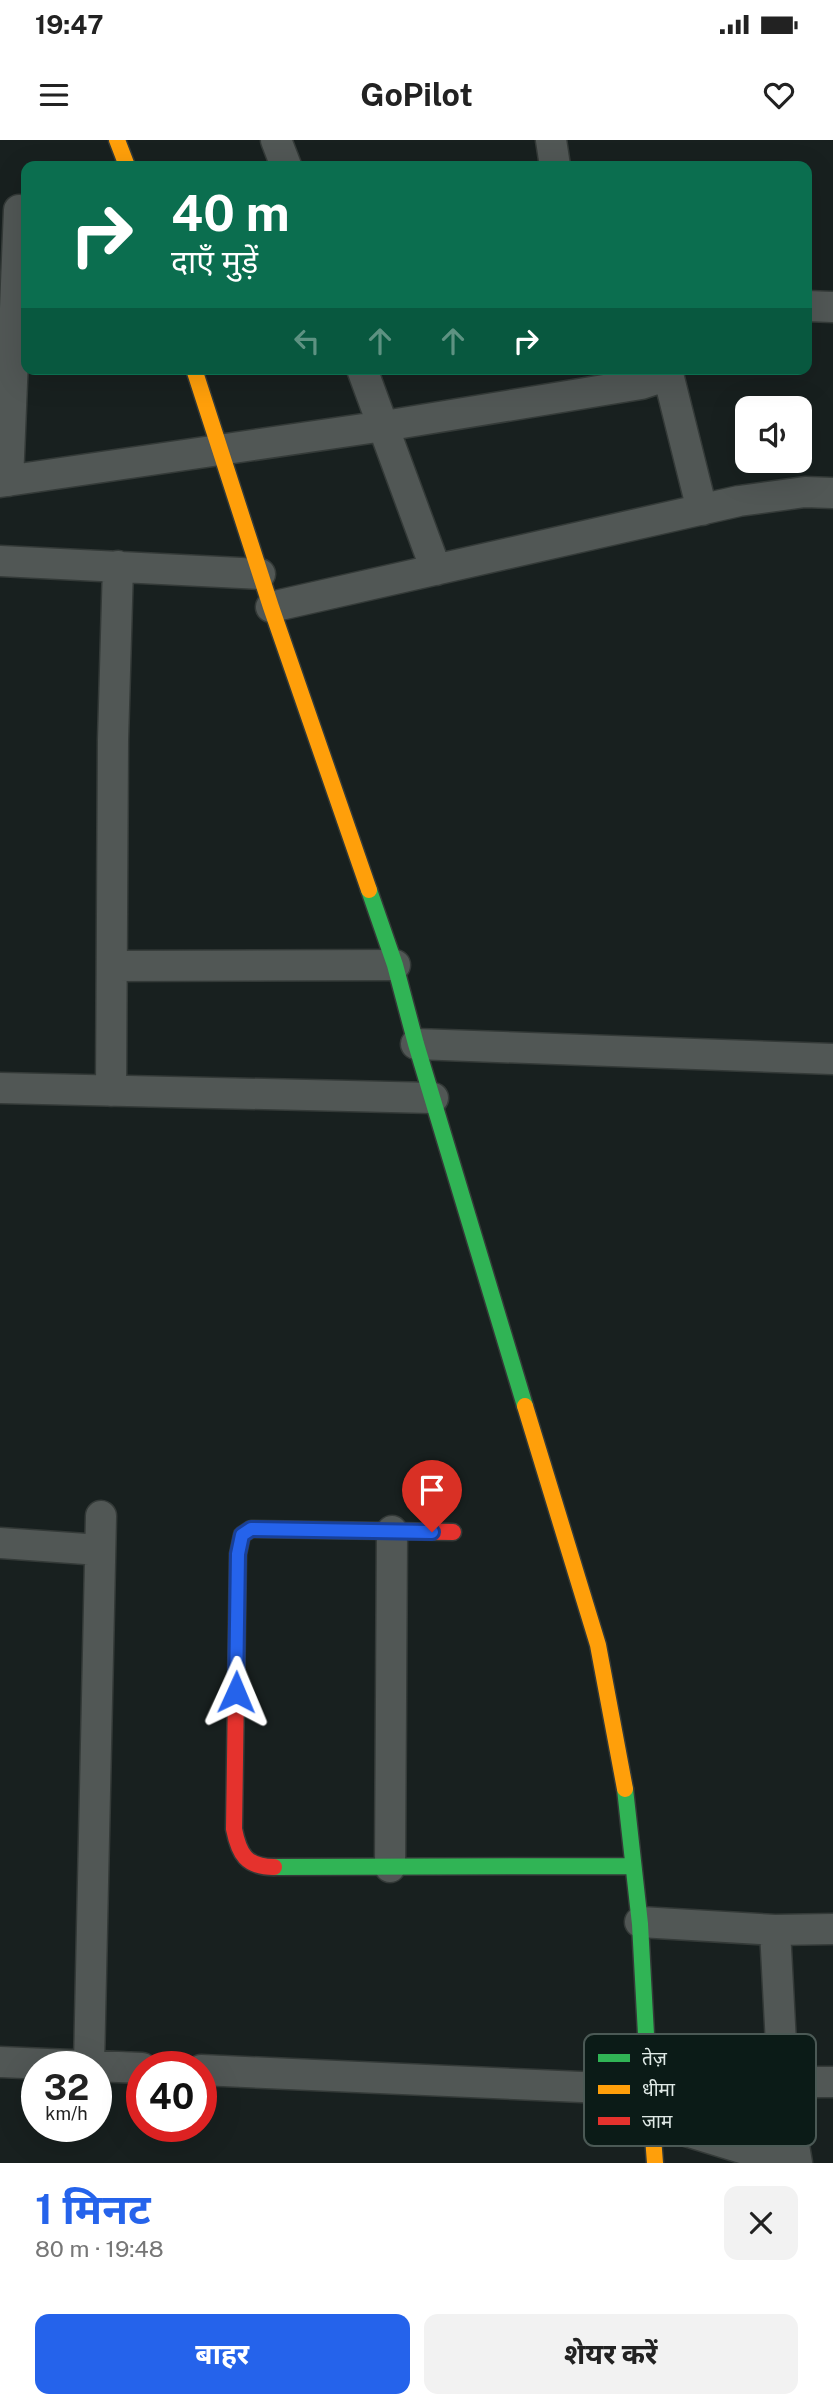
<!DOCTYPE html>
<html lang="hi">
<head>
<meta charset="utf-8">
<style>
	body { margin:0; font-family:"Public Sans","Noto Sans Devanagari",sans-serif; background:#f2f2f2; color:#222; height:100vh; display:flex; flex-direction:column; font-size:26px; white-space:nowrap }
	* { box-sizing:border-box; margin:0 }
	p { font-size:23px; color:#767676 }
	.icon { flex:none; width:38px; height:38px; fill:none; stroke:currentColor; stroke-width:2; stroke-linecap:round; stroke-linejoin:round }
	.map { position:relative; height:2023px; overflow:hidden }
	.drawer { display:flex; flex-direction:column; background:#fff; flex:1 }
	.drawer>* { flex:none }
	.guide { position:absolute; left:21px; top:21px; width:791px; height:214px; border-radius:14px; box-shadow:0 7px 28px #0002; background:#0b6e4f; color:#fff; overflow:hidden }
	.fabs { position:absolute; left:735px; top:256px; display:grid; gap:14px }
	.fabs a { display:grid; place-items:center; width:77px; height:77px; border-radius:14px; background:#fff; box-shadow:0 7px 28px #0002; font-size:35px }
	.speed { position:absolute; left:21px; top:1911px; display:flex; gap:14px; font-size:35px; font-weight:700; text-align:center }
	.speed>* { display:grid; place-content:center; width:91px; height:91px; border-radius:50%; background:#fff; box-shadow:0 7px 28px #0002; line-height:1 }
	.speed small { font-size:18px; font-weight:400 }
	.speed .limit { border:10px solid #d22; background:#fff; color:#111 }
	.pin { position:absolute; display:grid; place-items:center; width:60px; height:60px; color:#fff; margin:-72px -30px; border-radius:50% 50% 50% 0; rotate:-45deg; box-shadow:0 0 7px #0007 }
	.pin .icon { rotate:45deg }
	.me { position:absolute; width:77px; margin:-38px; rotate:1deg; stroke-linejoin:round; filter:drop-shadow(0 0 5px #0008) }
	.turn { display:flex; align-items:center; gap:24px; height:147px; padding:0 35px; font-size:32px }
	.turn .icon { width:91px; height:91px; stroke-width:2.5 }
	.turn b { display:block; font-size:49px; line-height:60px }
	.lanes { display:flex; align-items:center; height:66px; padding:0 35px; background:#0003; justify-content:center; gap:35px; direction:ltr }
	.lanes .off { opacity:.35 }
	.round { display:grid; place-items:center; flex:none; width:74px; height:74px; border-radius:14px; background:#f2f2f2 }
	.overview { display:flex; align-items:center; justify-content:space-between; height:119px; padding:0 35px }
	h1 { font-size:42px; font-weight:700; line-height:52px; color:#2563eb }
	.primary-button { display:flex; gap:14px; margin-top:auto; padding:14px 35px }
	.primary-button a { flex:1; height:80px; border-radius:14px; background:#2563eb; color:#fff; font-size:28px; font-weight:700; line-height:80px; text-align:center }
	.primary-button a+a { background:#f2f2f2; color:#222 }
	.status { display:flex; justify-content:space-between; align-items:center; height:49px; padding:0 35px; background:#fff; direction:ltr }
	.status svg { height:19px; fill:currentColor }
	header { display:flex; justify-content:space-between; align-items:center; height:91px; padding:0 35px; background:#fff; font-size:32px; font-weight:700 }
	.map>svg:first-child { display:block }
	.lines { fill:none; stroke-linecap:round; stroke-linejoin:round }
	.street-casing { stroke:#343a38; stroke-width:33 }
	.fast-casing { stroke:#343a38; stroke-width:19 }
	.slow-casing { stroke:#343a38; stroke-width:19 }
	.jam-casing { stroke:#343a38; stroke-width:19 }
	.street { stroke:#515755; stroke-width:30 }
	.fast { stroke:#30b455; stroke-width:16 }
	.slow { stroke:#ff9f0a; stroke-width:16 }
	.jam { stroke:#e5322d; stroke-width:16 }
	.route-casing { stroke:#184099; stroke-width:18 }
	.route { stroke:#2563eb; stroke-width:12 }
	.key { fill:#0b1b17; stroke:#4b5955; stroke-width:2 }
	.key-label { font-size:19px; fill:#dfe9e6 }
</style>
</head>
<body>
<div class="status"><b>19:47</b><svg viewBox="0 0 49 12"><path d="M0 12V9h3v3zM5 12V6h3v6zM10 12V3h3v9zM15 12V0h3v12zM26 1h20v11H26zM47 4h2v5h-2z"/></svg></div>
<header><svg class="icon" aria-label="menu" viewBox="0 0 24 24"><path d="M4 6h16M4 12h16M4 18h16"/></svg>GoPilot<svg class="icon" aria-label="heart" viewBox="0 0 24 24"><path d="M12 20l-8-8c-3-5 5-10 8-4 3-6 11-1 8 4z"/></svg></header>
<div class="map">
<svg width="833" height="2023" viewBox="0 0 833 2023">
	<rect width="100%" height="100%" fill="#18201f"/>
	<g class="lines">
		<defs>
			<path id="street" d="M276,0L286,26
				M551,0L555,26
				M807,166L833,167
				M362,229L436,430
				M667,230L702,370
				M8,341L19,70
				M0,342L384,286L641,244L656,239L667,229
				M0,421L260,434
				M271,467L739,361L805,352L833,353
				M112,826L395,825
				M416,904L833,919
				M0,948L433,958
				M111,951L113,600L118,426
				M0,1403L100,1410
				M390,1727L392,1391
				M640,1782L775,1790L833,1789
				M775,1790L783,1942L797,2023
				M0,1922L142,1928
				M89,1925L101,1376
				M201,1930L649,1950
				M783,1942H833
				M650,1980L791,2023"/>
			<path id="fast" d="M369,750L395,825L416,904L525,1266
				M625,1649L640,1784L648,1931
				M274,1727L633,1726"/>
			<path id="slow" d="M117,0L127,26
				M194,229L271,467L369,750
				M525,1266L598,1505L625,1649
				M648,1931L655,2023"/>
			<path id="jam" d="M274,1727C246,1727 239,1714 234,1689L238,1414L242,1395L251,1389L453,1392"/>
		</defs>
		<use href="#street" class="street-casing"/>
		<use href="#fast" class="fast-casing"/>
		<use href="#slow" class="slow-casing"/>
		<use href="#jam" class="jam-casing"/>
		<use href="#street" class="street"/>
		<use href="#fast" class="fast"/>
		<use href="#slow" class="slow"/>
		<use href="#jam" class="jam"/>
	</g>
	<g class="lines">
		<defs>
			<path id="route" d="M236,1552L238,1414L242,1395L251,1389L432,1392"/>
		</defs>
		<use href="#route" class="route-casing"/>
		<use href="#route" class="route"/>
	</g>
	<rect x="584" y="1894" width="232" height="112" rx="10" class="key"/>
	<rect x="598" y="1914" width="32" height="8" fill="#30b455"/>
	<rect x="598" y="1945" width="32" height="9" fill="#ff9f0a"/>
	<rect x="598" y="1977" width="32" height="8" fill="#e5322d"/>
	<g class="key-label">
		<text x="642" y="1925">तेज़</text>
		<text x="642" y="1956">धीमा</text>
		<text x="642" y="1988">जाम</text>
	</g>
</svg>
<div class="fabs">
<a><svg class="icon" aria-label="sound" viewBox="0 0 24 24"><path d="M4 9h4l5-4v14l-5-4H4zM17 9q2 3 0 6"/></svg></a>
</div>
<div class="speed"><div>32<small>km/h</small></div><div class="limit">40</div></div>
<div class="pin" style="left:432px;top:1392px;background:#d93025"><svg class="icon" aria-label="arrive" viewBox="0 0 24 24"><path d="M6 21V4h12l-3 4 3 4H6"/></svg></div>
<svg class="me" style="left:236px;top:1552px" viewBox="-20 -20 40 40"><path d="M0-17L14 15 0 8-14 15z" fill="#2563eb" stroke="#fff" stroke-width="4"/></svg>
<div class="guide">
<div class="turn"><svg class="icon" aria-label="right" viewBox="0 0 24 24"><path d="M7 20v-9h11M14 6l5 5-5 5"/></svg><div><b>40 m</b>दाएँ मुड़ें</div></div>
<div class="lanes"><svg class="icon off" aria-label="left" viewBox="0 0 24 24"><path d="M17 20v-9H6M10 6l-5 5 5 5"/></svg><svg class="icon off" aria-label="ahead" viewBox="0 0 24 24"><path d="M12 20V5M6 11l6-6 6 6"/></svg><svg class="icon off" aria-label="ahead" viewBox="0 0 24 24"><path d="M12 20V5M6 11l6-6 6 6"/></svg><svg class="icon" aria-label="right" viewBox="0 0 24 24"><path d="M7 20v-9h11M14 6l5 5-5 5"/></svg></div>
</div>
</div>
<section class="drawer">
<div class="overview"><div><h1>1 मिनट</h1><p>80 m · 19:48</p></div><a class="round"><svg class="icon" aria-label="close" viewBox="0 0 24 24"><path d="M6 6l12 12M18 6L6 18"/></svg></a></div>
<div class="primary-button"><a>बाहर</a><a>शेयर करें</a></div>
</section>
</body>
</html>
